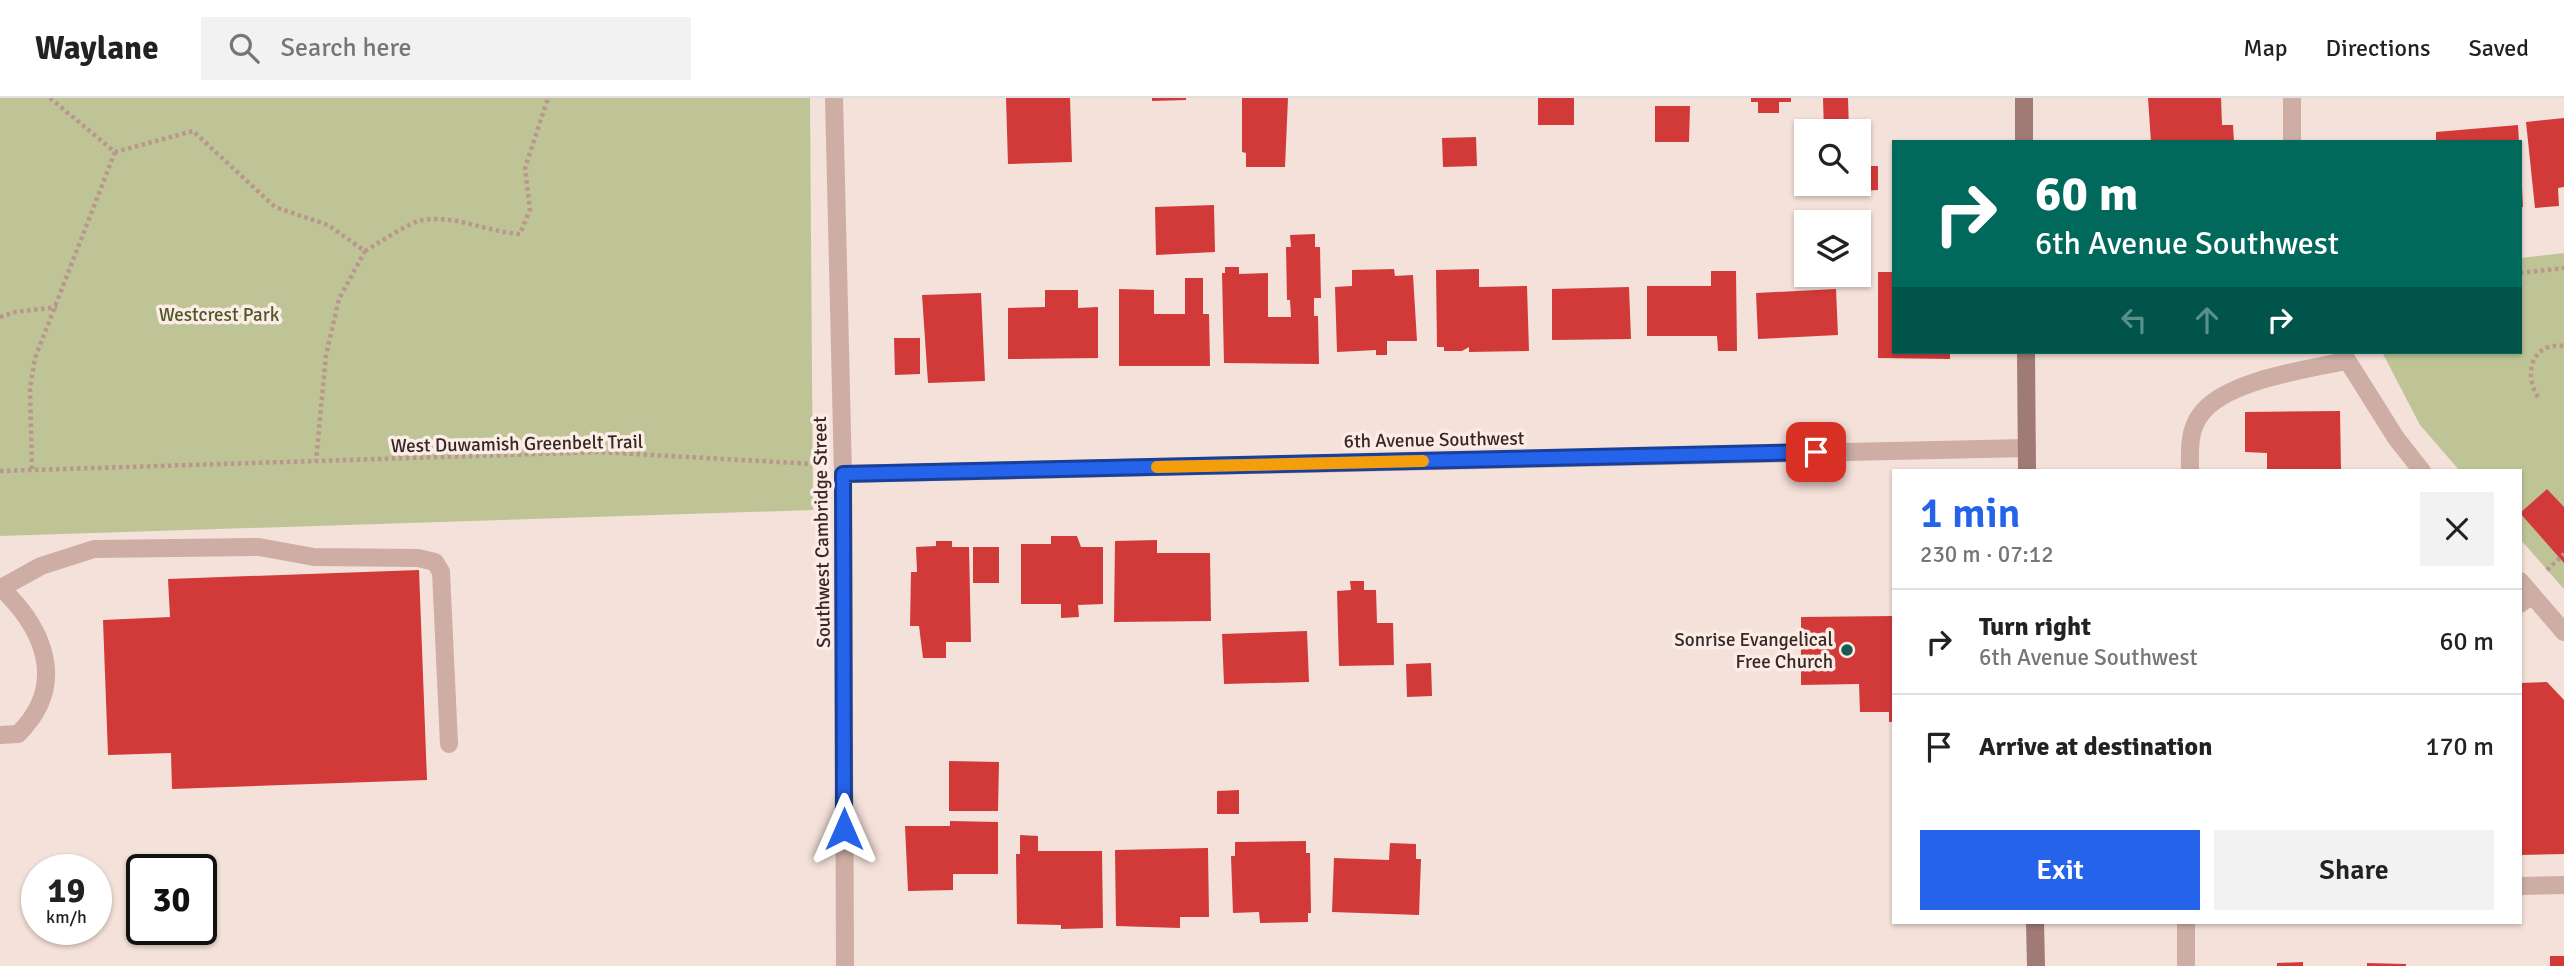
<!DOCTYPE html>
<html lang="en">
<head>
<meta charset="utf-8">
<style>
	body { margin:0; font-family:Signika,sans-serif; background:#f2f2f2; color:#222; height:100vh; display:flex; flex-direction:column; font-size:26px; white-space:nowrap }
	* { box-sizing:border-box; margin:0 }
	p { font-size:23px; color:#767676 }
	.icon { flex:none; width:38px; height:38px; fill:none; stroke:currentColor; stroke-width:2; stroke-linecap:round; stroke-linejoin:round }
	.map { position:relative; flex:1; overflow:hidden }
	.details { position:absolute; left:1892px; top:371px; width:630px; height:455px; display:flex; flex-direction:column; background:#fff; border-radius:0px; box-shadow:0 2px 5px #0004 }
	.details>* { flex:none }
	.banner { position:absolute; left:1892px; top:42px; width:630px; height:214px; border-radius:0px; box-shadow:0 2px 5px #0004; background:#00695c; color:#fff; overflow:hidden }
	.controls { position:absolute; left:1794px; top:21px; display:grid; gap:14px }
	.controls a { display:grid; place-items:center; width:77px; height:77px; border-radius:0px; background:#fff; box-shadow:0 2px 5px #0004; font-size:35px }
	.speed { position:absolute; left:21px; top:756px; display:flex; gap:14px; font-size:35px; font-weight:700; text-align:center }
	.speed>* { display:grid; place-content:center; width:91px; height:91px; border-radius:50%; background:#fff; box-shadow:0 2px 5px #0004; line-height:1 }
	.speed small { font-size:18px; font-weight:400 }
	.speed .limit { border:4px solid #111; border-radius:10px; background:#fff; color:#111 }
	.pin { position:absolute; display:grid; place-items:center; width:60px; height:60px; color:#fff; margin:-30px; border-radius:14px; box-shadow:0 4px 10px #0006 }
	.me { position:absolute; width:77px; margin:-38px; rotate:0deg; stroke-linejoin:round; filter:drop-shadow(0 0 5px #0008) }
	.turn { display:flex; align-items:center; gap:24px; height:147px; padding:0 28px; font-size:32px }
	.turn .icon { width:91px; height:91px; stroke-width:2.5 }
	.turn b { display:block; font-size:49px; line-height:60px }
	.lanes { display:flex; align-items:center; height:66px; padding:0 28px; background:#0003; justify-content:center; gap:35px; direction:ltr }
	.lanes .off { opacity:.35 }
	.round { display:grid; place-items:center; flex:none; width:74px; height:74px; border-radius:0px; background:#f2f2f2 }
	.head { display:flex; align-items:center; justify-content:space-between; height:119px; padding:0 28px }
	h1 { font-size:42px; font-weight:600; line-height:52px; color:#2563eb }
	.cta { display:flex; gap:14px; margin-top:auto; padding:14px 28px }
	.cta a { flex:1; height:80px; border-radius:0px; background:#2563eb; color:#fff; font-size:28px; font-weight:600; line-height:80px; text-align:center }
	.cta a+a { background:#f2f2f2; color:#222 }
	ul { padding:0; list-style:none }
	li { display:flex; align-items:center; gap:21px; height:105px; padding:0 28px; border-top:2px solid #e0e0e0 }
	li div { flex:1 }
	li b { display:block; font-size:26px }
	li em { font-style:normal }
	header { display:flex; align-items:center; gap:42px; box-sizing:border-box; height:98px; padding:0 35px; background:#fff; border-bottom:2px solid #e0e0e0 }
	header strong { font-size:33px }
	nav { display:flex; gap:38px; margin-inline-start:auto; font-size:24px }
	.search { width:490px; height:63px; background:#f2f2f2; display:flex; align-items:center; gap:18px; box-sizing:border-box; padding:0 24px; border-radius:0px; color:#767676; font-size:26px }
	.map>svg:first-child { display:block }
	.green { fill:#bfc497 }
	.building { fill:#d13a39 }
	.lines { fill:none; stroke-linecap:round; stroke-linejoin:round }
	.path { stroke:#b9968e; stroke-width:4.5; stroke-dasharray:3.5 3.5; stroke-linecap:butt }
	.lane { stroke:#cdada4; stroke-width:18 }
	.street { stroke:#cdada4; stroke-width:18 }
	.secondary { stroke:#a07a75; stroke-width:18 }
	.route-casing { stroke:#184099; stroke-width:18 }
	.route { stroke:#2563eb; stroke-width:12 }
	.slow { stroke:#f59e0b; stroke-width:12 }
	.poi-dot { fill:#185c51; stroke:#fbece5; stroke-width:2.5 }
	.labels { text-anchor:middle; stroke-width:7; stroke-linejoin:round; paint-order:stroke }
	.park-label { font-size:19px; fill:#515828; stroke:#fbece5 }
	.street-label { font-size:19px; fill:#372726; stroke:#fbece5 }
	.poi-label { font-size:19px; fill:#372726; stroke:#fbece5; text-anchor:end }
</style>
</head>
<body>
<header>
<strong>Waylane</strong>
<div class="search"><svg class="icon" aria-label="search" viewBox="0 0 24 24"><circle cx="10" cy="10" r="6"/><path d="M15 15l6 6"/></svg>Search here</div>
<nav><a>Map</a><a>Directions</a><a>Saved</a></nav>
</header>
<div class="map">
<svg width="2564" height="868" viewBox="0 0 2564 868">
	<rect width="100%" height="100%" fill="#f4e1d9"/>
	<path class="green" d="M0,0H810L813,412L0,438Z
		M2564,155V491L2520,441V373H2460L2420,327L2382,254H2520V160Z"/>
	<path class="building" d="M1006,0H1070L1072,64L1008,66Z
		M1152,0H1186V2L1152,3Z
		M1242,0H1288L1285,69H1246V55L1242,54Z
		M1538,0H1574V27H1538Z
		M1751,0H1791V4H1779V15H1758V4H1751Z
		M1823,0H1848L1849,33H1824Z
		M2148,0H2221L2222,27H2233L2234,44H2151Z
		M1655,8H1690L1689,44H1655Z
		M2564,20V89L2558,90L2559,108L2535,110L2526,24Z
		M2518,27L2519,44H2436V34Z
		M1476,39L1477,68L1443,69L1442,40Z
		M1858,68H1878V92L1857,93Z
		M2520,89H2522L2523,109H2520Z
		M1214,107L1215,154L1156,157L1155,109Z
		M1315,136V149H1320L1321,200H1314V218H1318L1319,266L1224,265L1222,175H1225V169H1239V176L1268,175V219H1291L1290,202H1287L1286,149H1291L1290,137Z
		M1394,171L1395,178L1413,177L1417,243H1387V257H1376V252L1337,254L1335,189L1352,188V172Z
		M1479,171V189L1527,188L1529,253L1469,254V249L1462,253H1444V249H1437L1436,172Z
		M1711,173H1736L1737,253H1718L1717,238H1647V188H1711Z
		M1878,174H1894V254H1950V261L1878,260Z
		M1185,180H1203V216H1209L1210,268H1119V191L1154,192V216H1185Z
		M1629,189L1631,241L1552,242V191Z
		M1836,191L1838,237L1758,241L1756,195Z
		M1045,192H1078V210L1098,209V260L1008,261V210L1045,209Z
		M981,195L985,283L928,285L922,197Z
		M894,240H920V276L895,277Z
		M2340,313L2341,373H2267V355L2245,354V314Z
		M2547,391L2564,409V465L2520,415Z
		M1051,438H1077L1081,449H1103V506L1078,507L1079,519L1061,520V506H1021V446H1051Z
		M1157,442V455H1210L1211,523L1114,524L1115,443Z
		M936,443H952V449H969L971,544H946V560H923L919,528H910L911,474H917L916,449L936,448Z
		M973,449H999V485H973Z
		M419,472L427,682L172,691L171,655L108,657L103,522L170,519L168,481Z
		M1350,483H1364V492H1376L1377,525H1393L1394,567L1339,568L1337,493L1351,492Z
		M1894,518V624H1889V614H1860L1859,586L1801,587V519Z
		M1307,533L1309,584L1224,586L1222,536Z
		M1431,565L1432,598L1407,599L1406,566Z
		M2547,584L2564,602V756L2520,757V585Z
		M949,663L999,664L998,713H949Z
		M1239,692V716H1217V693Z
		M950,723L998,724V776H953V792L908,793L905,728H950Z
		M1020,737L1038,738V753H1102L1103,830L1061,831V827L1017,826L1016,756H1020Z
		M1306,743V755H1310L1311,815H1308V824L1260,825L1259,814L1233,815L1231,758H1235V744Z
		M1390,745L1416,746V761H1421L1419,817L1332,814L1334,760L1389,762Z
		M1208,750L1209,819H1180V830L1116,828L1115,752Z
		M2550,858H2564V868H2550Z
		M2303,864V868H2277V865Z
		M2367,865L2406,866V868H2367Z"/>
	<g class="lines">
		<path class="path" d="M50,0L115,54L193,33L275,109L328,127L365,153L339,201L326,257L316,363
			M365,153C379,145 409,124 423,122C457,117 487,134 520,136L530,111L525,70L548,0
			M2520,175L2564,170
			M0,219L15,214L57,209
			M2538,299C2523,275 2532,244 2564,248
			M32,371L30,290L35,260L115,54
			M0,373L600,354L814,366
			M2547,472L2564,456"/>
		<path class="lane" d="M0,489C46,532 67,588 18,636L0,637
			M1,490L41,468L94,451L259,449L314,459L418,460L435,464L441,474L449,646
			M2520,506L2532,497
			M2520,788L2564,787"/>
		<path class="street" d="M834,0L843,376L845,868
			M2292,0V44
			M2342,254L2396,340L2422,373
			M2190,373C2190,353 2188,333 2201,316C2226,282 2306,272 2345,263
			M843,376L2027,350
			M2520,483L2564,534
			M2186,824V868"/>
		<path class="secondary" d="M2024,0V44
			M2026,254L2027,373
			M2035,824L2036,868"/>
	</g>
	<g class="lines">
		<defs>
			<path id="route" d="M844,731L843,376L1816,354"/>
		</defs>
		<use href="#route" class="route-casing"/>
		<use href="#route" class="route"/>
		<path class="slow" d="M1157,369L1423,363"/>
	</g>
	<circle class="poi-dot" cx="1847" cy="552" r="7"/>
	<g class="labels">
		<g class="park-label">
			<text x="219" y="223">Westcrest Park</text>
		</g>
		<g class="street-label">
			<text transform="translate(1434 341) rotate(-1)" y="7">6th Avenue Southwest</text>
			<text transform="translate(517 345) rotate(-1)" y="7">West Duwamish Greenbelt Trail</text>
			<text transform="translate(821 434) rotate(-91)" y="7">Southwest Cambridge Street</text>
		</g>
		<g class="poi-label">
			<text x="1833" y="548">Sonrise Evangelical<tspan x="1833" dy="22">Free Church</tspan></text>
		</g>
	</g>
</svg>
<div class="controls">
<a><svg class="icon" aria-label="search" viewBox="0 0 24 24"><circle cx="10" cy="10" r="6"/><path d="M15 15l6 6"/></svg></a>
<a><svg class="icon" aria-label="layers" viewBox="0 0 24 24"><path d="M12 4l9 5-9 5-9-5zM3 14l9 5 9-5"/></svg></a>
</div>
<div class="speed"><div>19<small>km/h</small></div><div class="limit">30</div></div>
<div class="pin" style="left:1816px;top:354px;background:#d93025"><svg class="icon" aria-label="arrive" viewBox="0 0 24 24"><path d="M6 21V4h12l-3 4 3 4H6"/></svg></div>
<svg class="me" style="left:844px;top:731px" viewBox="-20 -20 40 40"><path d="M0-17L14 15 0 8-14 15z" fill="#2563eb" stroke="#fff" stroke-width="4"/></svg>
<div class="banner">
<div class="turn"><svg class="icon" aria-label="right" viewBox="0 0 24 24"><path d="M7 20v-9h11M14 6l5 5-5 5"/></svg><div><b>60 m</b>6th Avenue Southwest</div></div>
<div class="lanes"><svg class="icon off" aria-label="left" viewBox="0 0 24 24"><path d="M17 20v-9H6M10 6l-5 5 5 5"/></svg><svg class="icon off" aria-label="ahead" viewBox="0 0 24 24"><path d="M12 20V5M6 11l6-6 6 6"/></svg><svg class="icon" aria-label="right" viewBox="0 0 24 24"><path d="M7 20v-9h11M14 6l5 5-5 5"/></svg></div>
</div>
<section class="details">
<div class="head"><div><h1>1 min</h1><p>230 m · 07:12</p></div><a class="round"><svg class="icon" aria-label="close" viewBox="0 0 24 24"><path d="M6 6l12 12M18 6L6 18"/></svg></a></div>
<ul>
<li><svg class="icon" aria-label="right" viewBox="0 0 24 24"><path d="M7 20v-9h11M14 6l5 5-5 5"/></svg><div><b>Turn right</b><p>6th Avenue Southwest</p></div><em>60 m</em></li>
<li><svg class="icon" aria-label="arrive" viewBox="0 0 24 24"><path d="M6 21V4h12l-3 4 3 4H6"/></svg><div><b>Arrive at destination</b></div><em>170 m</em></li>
</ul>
<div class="cta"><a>Exit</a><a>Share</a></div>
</section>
</div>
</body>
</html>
